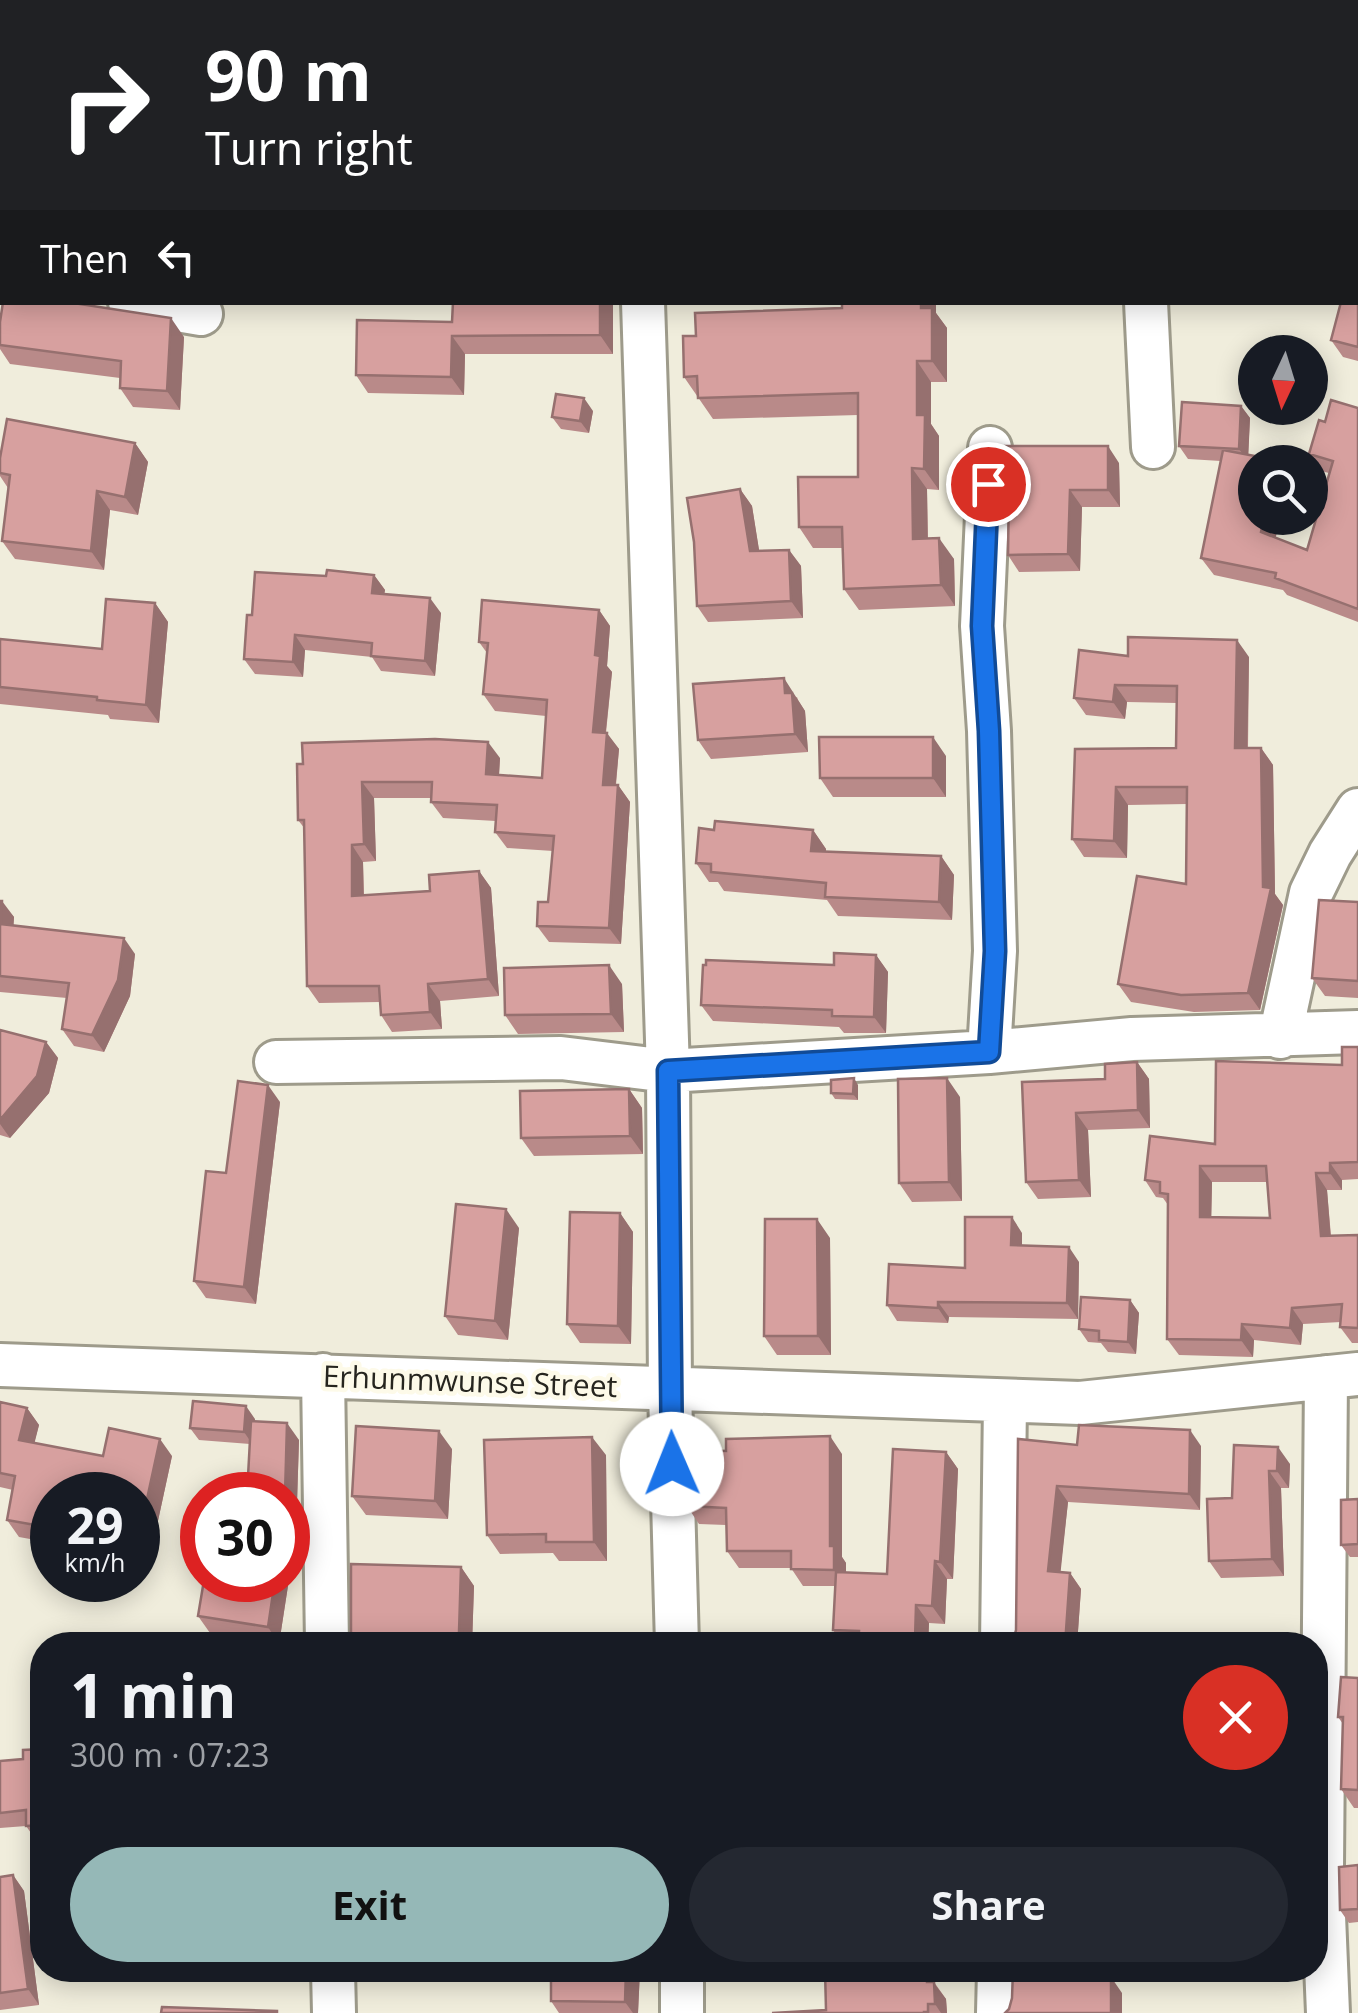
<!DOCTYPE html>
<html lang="en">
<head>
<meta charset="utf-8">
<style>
	body { margin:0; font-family:"Open Sans",sans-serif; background:#242831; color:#f1f3f6; height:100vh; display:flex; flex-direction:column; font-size:38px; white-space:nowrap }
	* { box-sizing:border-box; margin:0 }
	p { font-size:32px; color:#9ea1a6 }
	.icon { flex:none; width:55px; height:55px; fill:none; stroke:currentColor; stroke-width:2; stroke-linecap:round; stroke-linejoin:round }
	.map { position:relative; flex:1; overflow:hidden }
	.side { position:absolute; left:30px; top:1632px; width:1298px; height:350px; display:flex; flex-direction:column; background:#171b24; border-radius:40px; box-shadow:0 5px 25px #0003 }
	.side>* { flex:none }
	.top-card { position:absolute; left:0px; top:0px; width:1360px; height:305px; box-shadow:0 5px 25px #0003; background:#202124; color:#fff; overflow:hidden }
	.needle { width:65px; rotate:184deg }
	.buttons { position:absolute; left:1238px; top:335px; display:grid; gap:20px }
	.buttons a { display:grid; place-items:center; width:90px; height:90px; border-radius:50%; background:#171b24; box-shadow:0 5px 25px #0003; font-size:50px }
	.speed { position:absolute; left:30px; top:1472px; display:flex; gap:20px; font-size:50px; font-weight:700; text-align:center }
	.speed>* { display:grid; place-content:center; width:130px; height:130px; border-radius:50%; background:#171b24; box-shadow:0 5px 25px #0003; line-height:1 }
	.speed small { font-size:25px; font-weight:400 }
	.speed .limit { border:15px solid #d22; background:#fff; color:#111 }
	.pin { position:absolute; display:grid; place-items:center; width:85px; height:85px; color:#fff; margin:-42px; border:5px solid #fff; border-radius:50%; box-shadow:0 2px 10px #0007 }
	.me { position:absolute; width:110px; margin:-55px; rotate:359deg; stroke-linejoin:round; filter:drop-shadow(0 0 8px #0008) }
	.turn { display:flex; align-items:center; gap:35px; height:210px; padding:0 40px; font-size:45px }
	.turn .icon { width:130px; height:130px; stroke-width:2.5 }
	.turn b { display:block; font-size:70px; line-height:85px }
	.then { display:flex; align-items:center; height:95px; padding:0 40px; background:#0003; gap:20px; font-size:38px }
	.round { display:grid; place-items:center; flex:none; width:105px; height:105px; border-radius:52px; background:#242831 }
	.headline { display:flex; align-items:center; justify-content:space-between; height:170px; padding:0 40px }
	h1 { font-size:60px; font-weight:700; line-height:75px }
	.primary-button { display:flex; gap:20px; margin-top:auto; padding:20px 40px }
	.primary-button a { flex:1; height:115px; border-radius:60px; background:#95b8b7; color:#111; font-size:40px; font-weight:700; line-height:115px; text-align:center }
	.primary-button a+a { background:#242831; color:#f1f3f6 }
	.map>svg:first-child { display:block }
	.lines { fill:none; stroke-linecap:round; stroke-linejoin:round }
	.minor-casing { stroke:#9e9b8b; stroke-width:48 }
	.minor { stroke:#fff; stroke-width:42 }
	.wall { fill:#b98a89; fill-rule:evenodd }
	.shaded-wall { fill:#96706f }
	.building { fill:#d7a09f; stroke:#96706f; stroke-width:2.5; fill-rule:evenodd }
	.route-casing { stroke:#114b97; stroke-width:25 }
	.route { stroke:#1a73e8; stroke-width:18 }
	.labels { text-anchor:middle; stroke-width:9; stroke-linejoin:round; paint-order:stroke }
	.street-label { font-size:30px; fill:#26251f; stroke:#fdfae9 }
</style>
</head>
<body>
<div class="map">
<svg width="1358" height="2013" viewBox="0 0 1358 2013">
	<rect width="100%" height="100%" fill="#f0eddc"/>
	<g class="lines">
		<defs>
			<path id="minor" d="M629,0V2
				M289,2V0
				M0,134L2,136
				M0,238L2,228
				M0,281H2
				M130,302L201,314
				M643,302L668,1071L670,1391L677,1645
				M1146,302L1153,447
				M1280,1037L1311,893L1330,854L1358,810
				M989,1052L995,951L989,731L982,626L990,448
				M276,1062L561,1058L668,1071L989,1052L1132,1039L1358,1032
				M0,1365L1080,1403L1358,1374
				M323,1375L327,1645
				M1326,1377L1322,1867L1328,2013
				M1002,1645L1005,1401
				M333,1970L334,2013
				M682,1970V2013
				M998,2013L999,1970"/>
		</defs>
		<use href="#minor" class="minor-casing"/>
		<use href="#minor" class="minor"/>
	</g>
	<path class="wall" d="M1358,294V361L1343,357L1331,340Z
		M613,305V354H465L464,395L368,393L356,375L452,322Z
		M936,313L947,328V382H931V424L939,436V490L927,489L928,539L954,559L955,606L859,610L844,589L842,548H813L799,527L858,477V415L713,419L684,377Z
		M0,322L184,337L180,410L133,407L120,388V378L10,364L0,349Z
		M1241,406L1250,418L1248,455L1276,538L1307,550L1329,473L1321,471L1309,454L1325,422L1358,408V622L1287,595L1283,590L1214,575L1201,558L1221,461L1188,459L1179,446Z
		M593,411L589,433L561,429L552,417Z
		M135,443L148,462L138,515L110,510L104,570L15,559L2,541L8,488L0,476V458Z
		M1119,463L1120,507H1082L1080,571L1019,572L1008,555L1009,496L1005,490Z
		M740,489L752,506L759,551L789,550L801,566L803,618L708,622L697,606Z
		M374,575L385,590L384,594L441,613L435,676L381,671L372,657L305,650L303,677L255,674L244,659L252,615L326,576Z
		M155,603L168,622L159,723L110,719L108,715L0,704V639L102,649Z
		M599,610L610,626L607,666L612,672L606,733L619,749L616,785H618L630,802L621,944L549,942L537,926L548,902L553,851L507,848L495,832L496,821L443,818L431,802V798H374L376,861L363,862L364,895L430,891L479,871L491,888L499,996L440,1001L442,1029L392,1032L381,1015L380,1002L319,1003L307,986L305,829L298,820L297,764L500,758L499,775L542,778L546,716L495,711L483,694L487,653L479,642Z
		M1128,656L1249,657L1248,748H1261L1273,765L1275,894L1283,905L1260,1010L1194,1012L1131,1002L1118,984L1186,884L1187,804L1128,805L1127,858L1084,857L1072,839L1075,749L1176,748L1177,703L1127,702L1125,719L1086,715L1074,698Z
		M797,697L798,700L805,711L808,752L711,759L698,740Z
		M946,756V797H833L820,778Z
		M714,830H813L826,849V852L941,856L954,875L952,920L838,916L827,900L724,891L718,882H709L696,863Z
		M0,901L14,917L13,925L135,954L130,996L104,1052L74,1046L62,1029L67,998L0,992Z
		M1358,902V998L1325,996L1312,978Z
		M876,955L888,972L886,1033H844L839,1027L713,1021L701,1005L834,965Z
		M622,984L624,1032L518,1034L505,1015Z
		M0,1030L46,1042L58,1058L49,1093L10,1138L0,1135Z
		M1358,1047V1179L1342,1180V1190H1327L1331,1236L1358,1235V1343H1352L1340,1327L1341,1322L1303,1324L1301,1345L1254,1340L1253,1357L1179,1355L1167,1339L1168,1205L1163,1198L1156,1197L1145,1180L1215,1144L1342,1065ZM1212,1182H1267L1270,1218H1211Z
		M1137,1062L1149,1079L1150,1128L1088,1130L1091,1197L1038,1199L1026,1182L1022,1082L1105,1079Z
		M858,1085V1100L835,1099L831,1093Z
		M629,1089L642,1108L643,1154L534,1156L521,1138Z
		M960,1097L962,1201L912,1202L899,1183Z
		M280,1102L256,1304L206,1298L194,1281L226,1173Z
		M620,1213L633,1232L631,1344L580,1343L567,1324Z
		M519,1228L508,1340L458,1335L445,1316Z
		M1022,1233V1246L1079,1262L1078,1319L949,1317L948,1323L897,1321L887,1305L965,1268Z
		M830,1238L831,1355H777L764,1336Z
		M1130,1300L1139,1313L1136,1354L1108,1352L1101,1343L1088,1342L1079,1329Z
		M0,1402L27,1408L39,1425L34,1443L103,1456H172L156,1530L138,1527V1495H52V1543L19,1537L7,1520L13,1490L0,1487Z
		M255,1419V1421L299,1440L296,1534L279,1644L210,1633L198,1616L204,1583L200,1582L188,1565L202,1522V1580H288L250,1444L199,1440L190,1428Z
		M1018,1439L1077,1445L1201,1446L1200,1510L1068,1502L1060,1572L1070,1573L1081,1589L1077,1645H1009L1013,1641L1016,1630Z
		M1234,1445L1290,1464L1289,1488H1281L1284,1576L1221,1578L1209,1561L1232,1498Z
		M452,1449L448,1519L366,1515L352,1496Z
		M726,1451L842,1454V1557L846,1563V1572L887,1574L946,1452L958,1469L953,1579H947L945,1624L929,1623L928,1645H843L833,1630L835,1586H803L791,1568H739L727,1551L726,1525L699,1524L687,1506Z
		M606,1455L607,1561H559L553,1553L500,1554L487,1535Z
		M1358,1499V1557H1350L1341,1545Z
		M461,1567L474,1586L472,1645H355L351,1640Z
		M1358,1678V1808H1354L1341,1789L1343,1724L1338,1717Z
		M42,1749V1840H36L26,1826L0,1828V1761L23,1759Z
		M1358,1865V1922L1349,1923L1340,1910Z
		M13,1875L24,1891L39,2005L0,2010V1877Z
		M551,1970H640L638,2013H559L551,2001Z
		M912,1970L916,1974H927L934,1982L946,1999L947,2013H772L826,2010Z
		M1184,1970H1255L1254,1975Z"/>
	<path class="shaded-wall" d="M184,0H198V2H184Z
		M600,302H611L613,305V354L600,335Z
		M921,302H936V313L947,328V382L932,361Z
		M171,318L184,337L180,410L167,391Z
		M452,336L465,354L464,395L451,377Z
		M917,361L931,382V424L939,436V490L924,469L917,415Z
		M584,398L593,411L589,433L580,421Z
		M1241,406L1250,418L1248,462L1239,449Z
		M135,443L148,462L138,515L125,497Z
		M1108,446L1119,463L1120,507L1108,490Z
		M912,468L927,489L928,560L913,539Z
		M740,489L752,506L762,568L750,551Z
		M1070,490L1082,507L1080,571L1068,554Z
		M97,491L110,510L104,570L91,551Z
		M1264,518H1280L1273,550L1261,532Z
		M939,538L954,559L955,606L941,585Z
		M789,550L801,566L803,618L791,601Z
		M374,575L385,590L382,608L372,593Z
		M430,598L441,613L435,676L425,661Z
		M155,603L168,622L159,723L146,705Z
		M599,610L610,626L607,666L612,672L604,748L593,732L595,655Z
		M295,635L305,650L303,677L293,662Z
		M1237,640L1249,657L1247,765L1235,748Z
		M784,678L805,711L808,752L795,734L785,693Z
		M1115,685L1127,702L1125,719L1113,702Z
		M607,733L619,749L614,802L603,785Z
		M933,737L946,756V797L933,778Z
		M488,742L500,758L498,791L486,774Z
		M1261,748L1273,765L1275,894L1283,905L1260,1010L1248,993L1263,887Z
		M362,782L374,798L376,861L364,844Z
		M618,785L630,802L621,944L609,928Z
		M1116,787L1128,805L1127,858L1114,841Z
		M813,830L826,849L824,870L811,851Z
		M352,845L363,862L364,913L352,896Z
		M941,856L954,875L952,920L939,902Z
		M479,871L491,888L499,996L488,979Z
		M2,901L14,917L13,940L1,924Z
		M124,938L135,954L130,996L104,1052L92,1035Z
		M876,955L888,972L886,1033L874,1017Z
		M609,965L622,984L624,1032L611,1014Z
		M428,984L440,1001L442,1029L430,1012Z
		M46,1042L58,1058L49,1093L10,1138L0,1124V1120Z
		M1137,1062L1149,1079L1150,1128L1138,1110Z
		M854,1078L858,1085V1100L853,1094Z
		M947,1078L960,1097L962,1201L949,1182Z
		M268,1085L280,1102L256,1304L244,1287Z
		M629,1089L642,1108L643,1154L630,1136Z
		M1076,1113L1088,1130L1091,1197L1079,1180Z
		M1330,1163L1342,1180V1190L1330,1173Z
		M1200,1166L1212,1182L1211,1234L1200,1217Z
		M1316,1173L1327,1190L1332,1253L1321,1236Z
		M506,1209L519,1228L508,1340L495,1321Z
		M620,1213L633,1232L631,1344L618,1326Z
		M1012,1217L1022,1233V1261L1011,1245Z
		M817,1219L830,1238L831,1355L818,1336Z
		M1069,1247L1079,1262L1078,1319L1067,1303Z
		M1130,1300L1139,1313L1136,1354L1128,1342Z
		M938,1302L949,1317L948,1323L938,1308Z
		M1292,1308L1303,1324L1301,1345L1290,1328Z
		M1242,1324L1254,1340L1253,1357L1241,1340Z
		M246,1406L255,1419L253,1445L244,1432Z
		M27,1408L39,1425L31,1457L19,1440Z
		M287,1423L299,1440L296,1534L279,1644L268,1627L275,1580H288V1495H285Z
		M1190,1430L1201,1446L1200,1510L1189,1494Z
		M439,1431L452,1449L448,1519L435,1501Z
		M830,1436L842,1454V1557L846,1563V1587L834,1570L830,1546Z
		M592,1437L606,1455L607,1561L594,1542Z
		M160,1439L172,1456L156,1530L144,1513Z
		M1278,1447L1290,1464L1289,1488L1277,1471Z
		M946,1452L958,1469L953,1579L940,1562Z
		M1269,1471L1281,1488L1284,1576L1272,1559Z
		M1057,1486L1068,1502L1059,1587L1048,1571Z
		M935,1561L947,1579L945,1624L932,1606Z
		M461,1567L474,1586L472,1645H461L459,1632Z
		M1070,1573L1081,1589L1077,1645H1065Z
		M916,1605L929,1623L928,1645H918L915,1640Z
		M13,1875L24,1891L39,2005L28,1989Z
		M626,1970H640L638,2013H633L625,2002Z
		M1057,1970H1068V1992L1057,1976Z
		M927,1974L946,1999L947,2013H941L935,2004L927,1982Z
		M1111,1977L1122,1993V2013H1111Z"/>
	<path class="building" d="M67,0H184V2H67Z
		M391,0H442V2H391Z
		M500,0H529L541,2H500Z
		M781,0H894L895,2H773Z
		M1264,0H1358V91V2H1263Z
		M1358,294V347L1331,340L1341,302H1358Z
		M3,302H67L171,318L167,391L120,388L121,361L0,345V322Z
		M453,302H600V335L452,336L451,377L356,375L357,320L452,322Z
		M842,302H921V308H932V361H917V415H925L924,469L912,468L913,539L939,538L941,585L844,589L842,527H799L798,477H858V393L698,398L697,376L684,377L683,336H696L695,313L842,308Z
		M556,394L584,398L580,421L552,417Z
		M1331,400L1358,408V609L1275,578L1276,573L1201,558L1223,450L1276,460L1275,462H1255V518H1264L1261,532L1307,550L1333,461L1309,454L1319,420L1325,422Z
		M1182,402L1241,406L1239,449L1179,446Z
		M7,419L135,443L125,497L97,491L91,551L2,541L10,475L0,473V458Z
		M1005,446H1108V490H1070L1068,554L1008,555L1009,490H1005Z
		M740,489L750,551L789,550L791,601L697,606L694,542L687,498Z
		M327,570L374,575L372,593L430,598L425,661L371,656L372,643L295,635L293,662L244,659L247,615H252L255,572L326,576Z
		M106,599L155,603L146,705L97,700V697L0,687V639L102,649Z
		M482,600L599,610L595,655L600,656L593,732L607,733L603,785H618L609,928L537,926L538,902H548L554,836L495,832L497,805L431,802L432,782H362L364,844L352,845V896L430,891L429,875L479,871L488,979L428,984L430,1012L381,1015L379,986H307L304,820H298L297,764H303L302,743L435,739L488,742L486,774L542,778L547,700L483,694L488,643L479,642Z
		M1128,637L1237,640L1235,748H1261L1263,887L1271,888L1248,993L1181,995L1118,984L1137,876L1186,884L1187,787H1116L1114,841L1072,839L1075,749L1176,748L1177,686L1115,685L1113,702L1074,698L1079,650L1128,656Z
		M784,678L785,693H792L795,734L698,740L693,684Z
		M819,737H933V778H820Z
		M715,821L813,830L811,851L941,856L939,902L825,897L826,883L711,872V864L696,863L699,828L714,830Z
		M1319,900L1358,902V981L1312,978Z
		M0,901H2L1,924L124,938L118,980L92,1035L62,1029L69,983L0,976Z
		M834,953L876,955L874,1017L832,1016V1010L701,1005L703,965H706V960L834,965Z
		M609,965L611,1014L505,1015L504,968Z
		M0,1030L46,1042L37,1076L0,1120Z
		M1342,1047H1358V1162L1330,1163V1173H1316L1321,1236L1358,1235V1328L1340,1327L1342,1304L1292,1308L1290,1328L1242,1324L1241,1340L1167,1339L1168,1194L1160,1193V1182L1145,1180L1150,1136L1215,1144L1216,1061L1342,1065ZM1200,1166H1266L1270,1218L1200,1217Z
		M1137,1062L1138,1110L1076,1113L1079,1180L1026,1182L1022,1082L1105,1079V1064Z
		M854,1078L853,1094L831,1093V1080Z
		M947,1078L949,1182L899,1183L898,1079Z
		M238,1081L268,1085L244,1287L194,1281L206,1171L226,1173Z
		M629,1089L630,1136L521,1138L520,1091Z
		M456,1204L506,1209L495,1321L445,1316Z
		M570,1212L620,1213L618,1326L567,1324Z
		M965,1217H1012L1011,1245L1069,1247L1067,1303L938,1302V1308L887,1305L889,1264L965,1268Z
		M765,1219H817L818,1336H764Z
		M1081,1297L1130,1300L1128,1342L1099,1340V1331L1079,1329Z
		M193,1401L246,1406L244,1432L190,1428Z
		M0,1402L27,1408L19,1440L103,1456L109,1428L160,1439L144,1513L138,1512V1495H52V1528L7,1520L15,1476L0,1473Z
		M251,1421L287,1423L285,1495H247Z
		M1079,1425L1190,1430L1189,1494L1057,1486L1048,1571L1070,1573L1065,1645H1009L1013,1641L1016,1630L1018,1439L1077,1445Z
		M356,1426L439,1431L435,1501L352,1496Z
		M830,1436V1546H834V1570L791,1569V1551H727L726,1508L687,1506L685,1449L726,1451V1439Z
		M592,1437L594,1542H546V1534L487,1535L484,1440Z
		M1234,1445L1278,1447L1277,1471H1269L1272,1559L1209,1561L1207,1499L1232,1498Z
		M893,1449L946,1452L940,1562L935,1561L932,1606L916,1605L915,1640L881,1638V1645H858L859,1631L833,1630L836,1572L887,1574Z
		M1358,1499V1544L1341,1545V1500Z
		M192,1522H202V1567L188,1565Z
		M351,1564L461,1567L459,1632H462L461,1645H384L351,1640Z
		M204,1580H275L268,1627L198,1616Z
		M134,1634L202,1637L201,1645H133Z
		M1341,1677L1358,1678V1790L1341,1789L1343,1717H1338Z
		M42,1749V1825L26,1826V1810L0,1813V1761L23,1759V1750Z
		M1358,1865V1909L1340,1910L1339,1867Z
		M13,1875L28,1989L0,1993V1877Z
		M551,1970H626L625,2002L551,2001Z
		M825,1970H912V1975L927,1974V1982H934L935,2004H928V2012H924V2013H772L826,2010Z
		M1013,1970H1057V1976L1111,1977V2013H1005L1009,2009L1012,1998Z
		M162,2007L277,2011V2013H161Z"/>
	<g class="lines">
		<defs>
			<path id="route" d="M672,1464L668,1071L989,1052L995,951L989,731L982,626L988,484"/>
		</defs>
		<use href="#route" class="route-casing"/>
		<use href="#route" class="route"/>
	</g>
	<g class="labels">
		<g class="street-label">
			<text transform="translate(470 1382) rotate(2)" y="10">Erhunmwunse Street</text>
		</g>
	</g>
</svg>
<div class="buttons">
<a><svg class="needle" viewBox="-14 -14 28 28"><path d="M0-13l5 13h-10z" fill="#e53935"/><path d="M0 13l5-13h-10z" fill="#9ea1a6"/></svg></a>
<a><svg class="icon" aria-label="search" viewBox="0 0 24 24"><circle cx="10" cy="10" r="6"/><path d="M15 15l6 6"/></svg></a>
</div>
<div class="speed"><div>29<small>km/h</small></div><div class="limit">30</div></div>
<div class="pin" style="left:988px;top:484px;background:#d93025"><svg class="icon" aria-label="arrive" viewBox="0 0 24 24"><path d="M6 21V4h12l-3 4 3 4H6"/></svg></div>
<svg class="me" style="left:672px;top:1464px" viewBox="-20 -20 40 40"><circle r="19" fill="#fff"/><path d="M0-13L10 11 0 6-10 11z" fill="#1a73e8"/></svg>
<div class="top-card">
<div class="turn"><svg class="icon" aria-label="right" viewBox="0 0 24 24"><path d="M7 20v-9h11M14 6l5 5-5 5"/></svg><div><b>90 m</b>Turn right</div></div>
<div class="then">Then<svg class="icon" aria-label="left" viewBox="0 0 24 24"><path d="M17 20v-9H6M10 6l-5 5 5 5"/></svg></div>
</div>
<section class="side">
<div class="headline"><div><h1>1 min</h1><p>300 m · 07:23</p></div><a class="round" style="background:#d93025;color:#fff"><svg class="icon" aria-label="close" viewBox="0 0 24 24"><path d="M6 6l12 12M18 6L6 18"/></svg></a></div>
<div class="primary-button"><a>Exit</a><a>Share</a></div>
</section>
</div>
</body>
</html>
